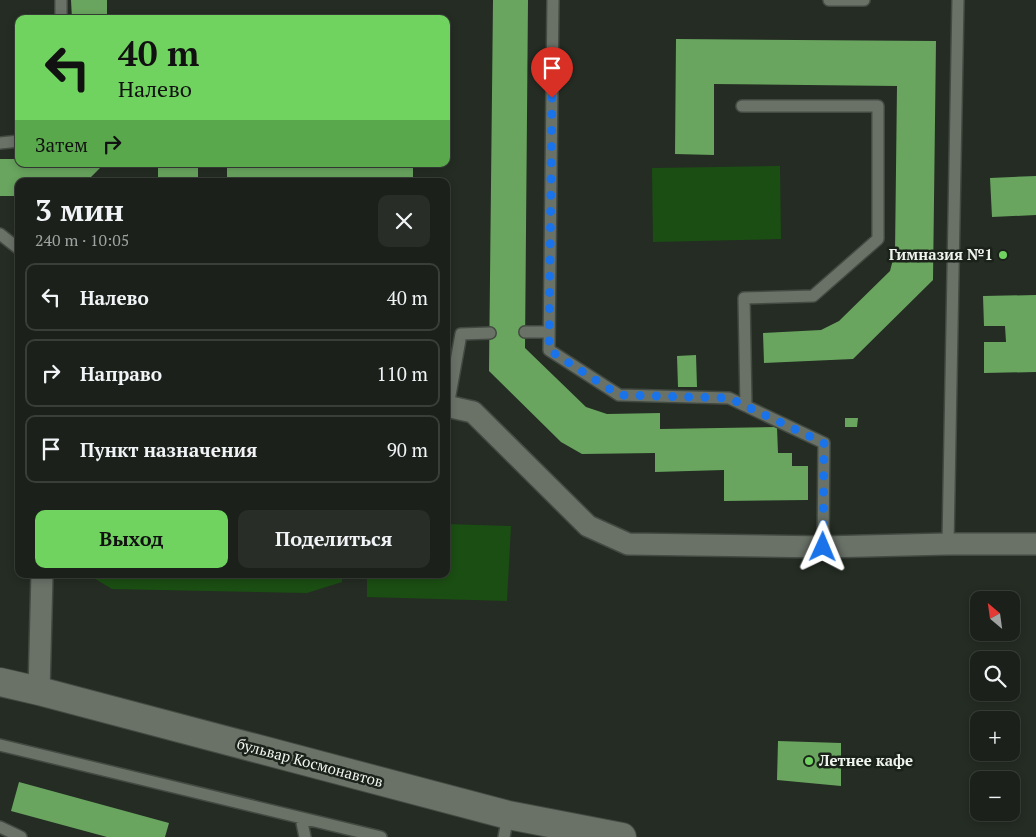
<!DOCTYPE html>
<html lang="ru">
<head>
<meta charset="utf-8">
<style>
	body { margin:0; font-family:"PT Serif",serif; background:#282e27; color:#f1f3f6; height:100vh; display:flex; flex-direction:column; font-size:19px; white-space:nowrap }
	* { box-sizing:border-box; margin:0 }
	p { font-size:16px; color:#a0a3a2 }
	.icon { flex:none; width:28px; height:28px; fill:none; stroke:currentColor; stroke-width:2; stroke-linecap:round; stroke-linejoin:round }
	.map { position:relative; flex:1; overflow:hidden }
	.drawer { position:absolute; left:15px; top:178px; width:435px; height:400px; display:flex; flex-direction:column; background:#1b211a; border-radius:10px; box-shadow:0 2px 8px #0003,0 0 0 1px #393e39 }
	.drawer>* { flex:none }
	.banner { position:absolute; left:15px; top:15px; width:435px; height:152px; border-radius:10px; box-shadow:0 2px 8px #0003,0 0 0 1px #393e39; background:#70d35f; color:#111; overflow:hidden }
	.needle { width:32px; rotate:331deg }
	.controls { position:absolute; left:970px; top:591px; display:grid; gap:10px }
	.controls a { display:grid; place-items:center; width:50px; height:50px; border-radius:10px; background:#1b211a; box-shadow:0 2px 8px #0003,0 0 0 1px #393e39; font-size:25px }
	.pin { position:absolute; display:grid; place-items:center; width:42px; height:42px; color:#fff; margin:-51px -21px; border-radius:50% 50% 50% 0; rotate:-45deg; box-shadow:0 0 5px #0007 }
	.pin .icon { rotate:45deg }
	.me { position:absolute; width:55px; margin:-28px; rotate:1deg; stroke-linejoin:round; filter:drop-shadow(0 0 4px #0008) }
	.turn { display:flex; align-items:center; gap:18px; height:105px; padding:0 20px; font-size:22px }
	.turn .icon { width:65px; height:65px; stroke-width:2.5 }
	.turn b { display:block; font-size:35px; line-height:42px }
	.then { display:flex; align-items:center; height:48px; padding:0 20px; background:#0003; gap:10px; font-size:19px }
	.round { display:grid; place-items:center; flex:none; width:52px; height:52px; border-radius:10px; background:#282e27 }
	.headline { display:flex; align-items:center; justify-content:space-between; height:85px; padding:0 20px }
	h1 { font-size:30px; font-weight:600; line-height:38px }
	.primary-button { display:flex; gap:10px; margin-top:auto; padding:10px 20px }
	.primary-button a { flex:1; height:58px; border-radius:10px; background:#70d35f; color:#111; font-size:20px; font-weight:600; line-height:58px; text-align:center }
	.primary-button a+a { background:#282e27; color:#f1f3f6 }
	ul { padding:0; list-style:none }
	li { display:flex; align-items:center; gap:15px; height:68px; margin:0 10px 8px; padding:0 10px; border:2px solid #393e39; border-radius:10px }
	li div { flex:1 }
	li b { display:block; font-size:19px }
	li em { font-style:normal }
	.map>svg:first-child { display:block }
	.green { fill:#1b4e13 }
	.building { fill:#69a55f }
	.lines { fill:none; stroke-linecap:round; stroke-linejoin:round }
	.service-casing { stroke:#434a42; stroke-width:14 }
	.minor-casing { stroke:#434a42; stroke-width:24 }
	.tertiary-casing { stroke:#434a42; stroke-width:30 }
	.service { stroke:#6a7268; stroke-width:11 }
	.minor { stroke:#6a7268; stroke-width:21 }
	.tertiary { stroke:#6a7268; stroke-width:28 }
	.route { stroke:#1a73e8; stroke-width:9; stroke-dasharray:0 16.2 }
	.poi-dot { fill:#70d35f; stroke:#1b221a; stroke-width:2 }
	.labels { text-anchor:middle; stroke-width:5; stroke-linejoin:round; paint-order:stroke }
	.poi-label { font-size:15px; font-weight:bold; fill:#f0f5ef; stroke:#1b221a; text-anchor:end }
	.street-label { font-size:15px; fill:#f0f5ef; stroke:#1b221a }
</style>
</head>
<body>
<div class="map">
<svg width="1036" height="837" viewBox="0 0 1036 837">
	<rect width="100%" height="100%" fill="#242c23"/>
	<path class="green" d="M780,166L781,239L653,242L652,168Z
		M446,524L511,526L507,601L367,597V574H446Z
		M87,574H342V582L307,593L112,589Z"/>
	<path class="building" d="M71,0H107V19H72Z
		M493,0H528L525,348L586,407L607,414L660,413V429L777,427L778,453H792V466H808V500L724,501V470L655,472V453L582,454L561,442L489,371Z
		M676,39L936,41L933,280L853,359L764,363L763,333L821,330L839,321L890,271L895,252L897,86L714,84V155L675,154Z
		M0,159H19V164H104L87,181H19V196H0Z
		M158,164H198V181H158Z
		M227,164H413V181H377L378,179L227,181Z
		M1036,176V215L992,217L990,178Z
		M1036,295V372L984,373V342H1006L1005,326H984L983,296Z
		M696,355L697,387H678L677,356Z
		M845,418H858L857,427H845Z
		M778,741L841,743V786L777,780Z
		M19,782L169,823L165,837H107L11,811Z"/>
	<g class="lines">
		<defs>
			<path id="service" d="M61,0V19
				M553,0L549,350L619,395L729,398L824,443L823,547
				M829,0H864
				M742,106H878V239L813,296L744,298L746,406
				M0,143L19,141
				M0,234L19,249
				M525,332H549
				M448,406L461,334L490,333
				M948,544L958,0
				M0,745L381,837
				M301,818L305,837
				M0,827L21,837
				M504,837L508,815"/>
			<path id="minor" d="M446,406L473,412L588,526L628,544L823,547L948,544H1036
				M39,691L42,574"/>
			<path id="tertiary" d="M0,682L39,691L508,815L622,837"/>
		</defs>
		<use href="#service" class="service-casing"/>
		<use href="#minor" class="minor-casing"/>
		<use href="#tertiary" class="tertiary-casing"/>
		<use href="#service" class="service"/>
		<use href="#minor" class="minor"/>
		<use href="#tertiary" class="tertiary"/>
	</g>
	<g class="lines">
		<path class="route" d="M552,98L549,350L619,395L729,398L824,443L823,547"/>
	</g>
	<g class="poi-dot">
		<circle cx="1003" cy="255" r="5"/>
		<circle cx="809" cy="761" r="5"/>
	</g>
	<g class="labels">
		<g class="poi-label">
			<text x="993" y="260">Гимназия №1</text>
			<text x="819" y="766" text-anchor="start">Летнее кафе</text>
		</g>
		<g class="street-label">
			<text transform="translate(310 763) rotate(15)" y="5">бульвар Космонавтов</text>
		</g>
	</g>
</svg>
<div class="controls">
<a><svg class="needle" viewBox="-14 -14 28 28"><path d="M0-13l5 13h-10z" fill="#e53935"/><path d="M0 13l5-13h-10z" fill="#a0a3a2"/></svg></a>
<a><svg class="icon" aria-label="search" viewBox="0 0 24 24"><circle cx="10" cy="10" r="6"/><path d="M15 15l6 6"/></svg></a>
<a>+</a>
<a>−</a>
</div>
<div class="pin" style="left:552px;top:98px;background:#d93025"><svg class="icon" aria-label="arrive" viewBox="0 0 24 24"><path d="M6 21V4h12l-3 4 3 4H6"/></svg></div>
<svg class="me" style="left:823px;top:547px" viewBox="-20 -20 40 40"><path d="M0-17L14 15 0 8-14 15z" fill="#1a73e8" stroke="#fff" stroke-width="4"/></svg>
<div class="banner">
<div class="turn"><svg class="icon" aria-label="left" viewBox="0 0 24 24"><path d="M17 20v-9H6M10 6l-5 5 5 5"/></svg><div><b>40 m</b>Налево</div></div>
<div class="then">Затем<svg class="icon" aria-label="right" viewBox="0 0 24 24"><path d="M7 20v-9h11M14 6l5 5-5 5"/></svg></div>
</div>
<section class="drawer">
<div class="headline"><div><h1>3 мин</h1><p>240 m · 10:05</p></div><a class="round"><svg class="icon" aria-label="close" viewBox="0 0 24 24"><path d="M6 6l12 12M18 6L6 18"/></svg></a></div>
<ul>
<li><svg class="icon" aria-label="left" viewBox="0 0 24 24"><path d="M17 20v-9H6M10 6l-5 5 5 5"/></svg><div><b>Налево</b></div><em>40 m</em></li>
<li><svg class="icon" aria-label="right" viewBox="0 0 24 24"><path d="M7 20v-9h11M14 6l5 5-5 5"/></svg><div><b>Направо</b></div><em>110 m</em></li>
<li><svg class="icon" aria-label="arrive" viewBox="0 0 24 24"><path d="M6 21V4h12l-3 4 3 4H6"/></svg><div><b>Пункт назначения</b></div><em>90 m</em></li>
</ul>
<div class="primary-button"><a>Выход</a><a>Поделиться</a></div>
</section>
</div>
</body>
</html>
